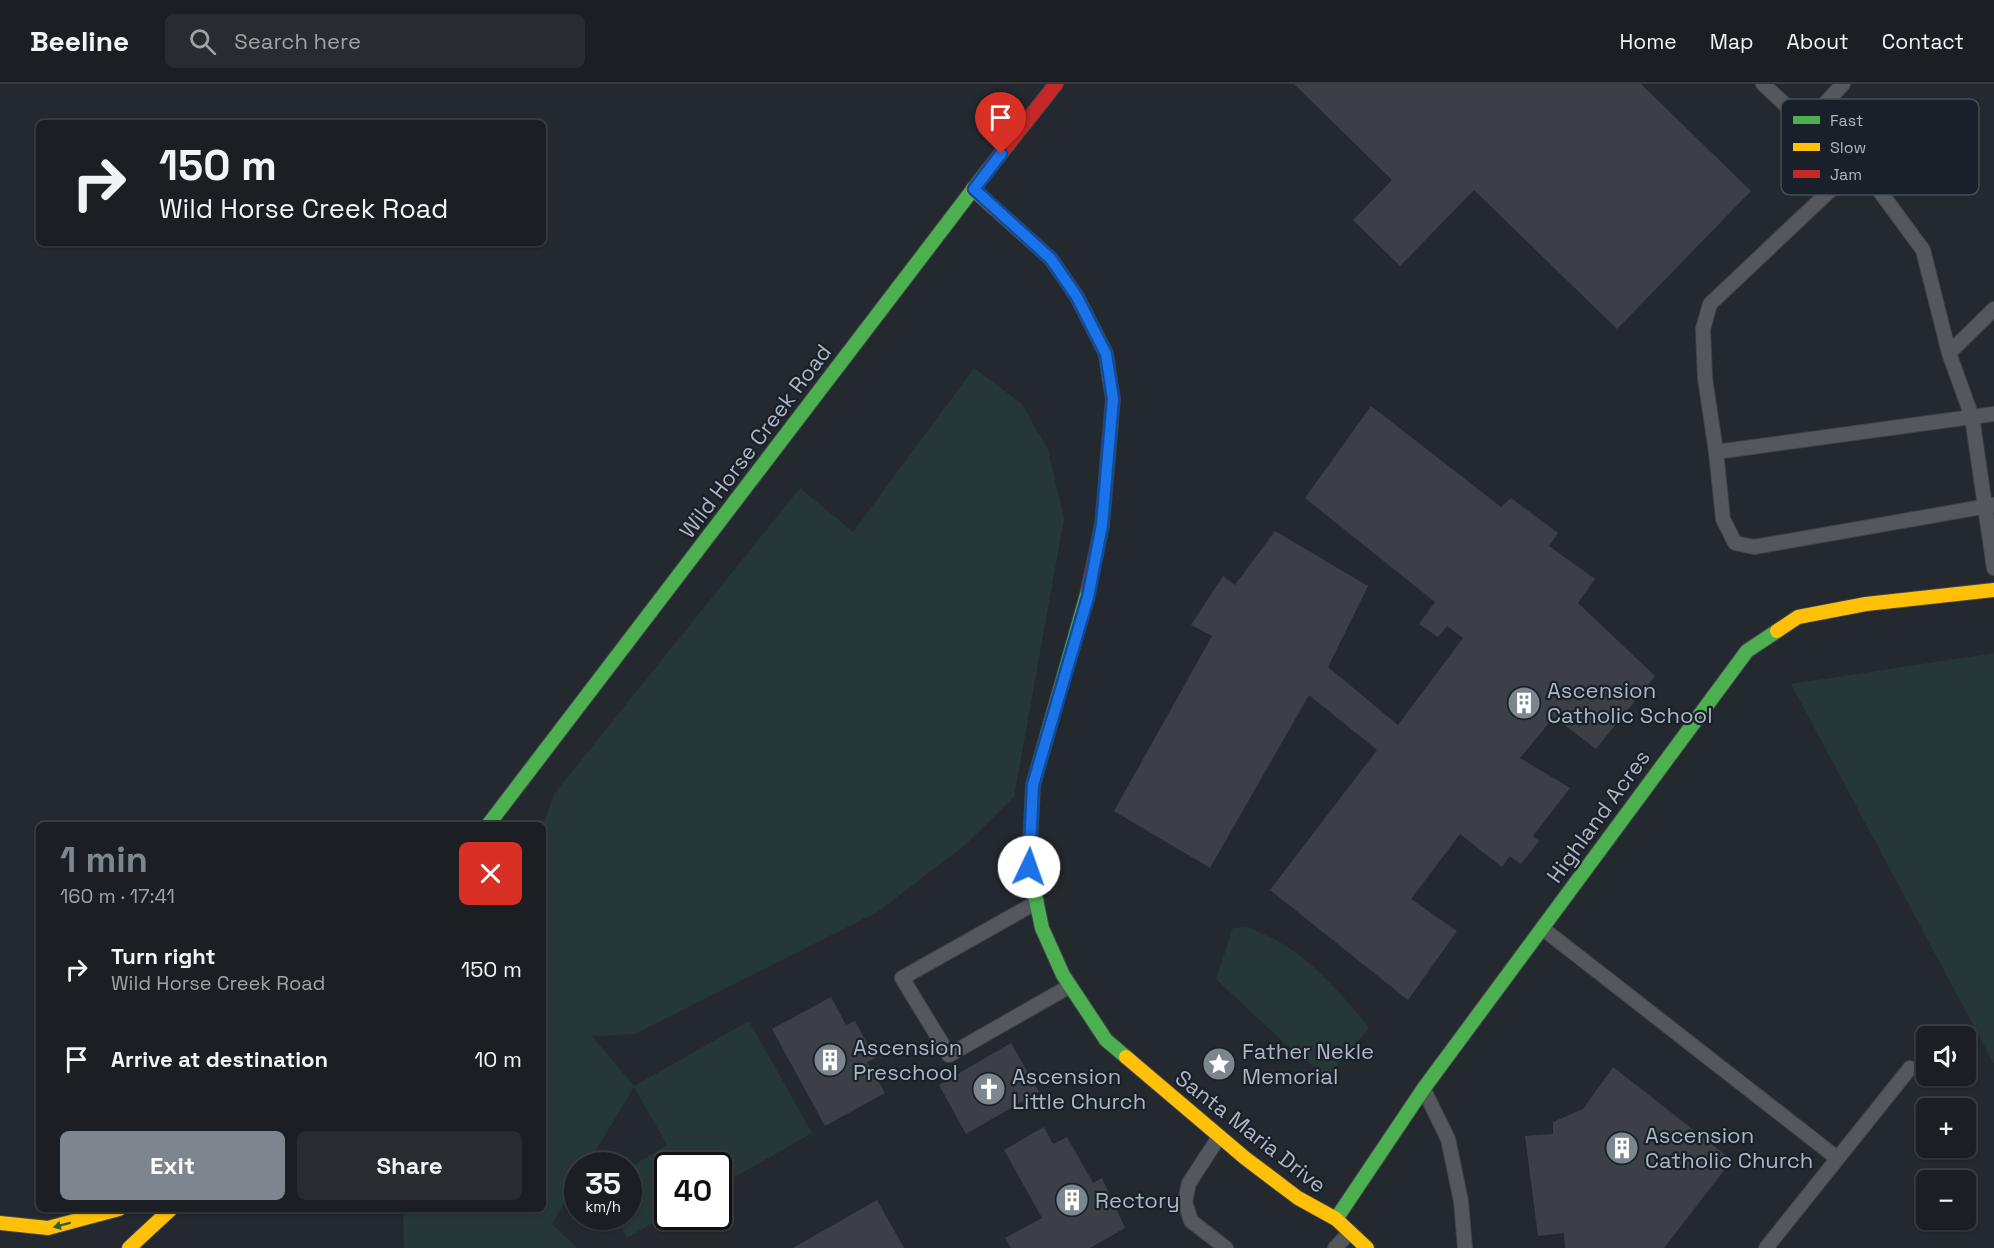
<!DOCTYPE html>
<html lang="en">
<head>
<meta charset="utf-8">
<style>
	body { margin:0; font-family:"Space Grotesk",sans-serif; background:#282c30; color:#f1f3f6; height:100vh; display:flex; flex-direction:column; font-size:22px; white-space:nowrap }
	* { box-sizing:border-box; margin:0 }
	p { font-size:20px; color:#a0a2a6 }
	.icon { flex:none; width:33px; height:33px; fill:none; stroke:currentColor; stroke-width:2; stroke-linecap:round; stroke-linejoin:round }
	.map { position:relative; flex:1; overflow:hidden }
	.details { position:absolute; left:36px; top:738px; width:510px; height:390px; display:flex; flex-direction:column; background:#1b1f23; border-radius:9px; box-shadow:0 2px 4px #0004,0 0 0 2px #393d41 }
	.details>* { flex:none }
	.guide { position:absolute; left:36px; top:36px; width:510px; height:126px; border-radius:9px; box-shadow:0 2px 4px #0004,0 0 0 2px #393d41; background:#1b1f23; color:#f1f3f6; overflow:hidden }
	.buttons { position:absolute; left:1916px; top:942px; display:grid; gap:12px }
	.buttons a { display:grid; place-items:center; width:60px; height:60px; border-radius:9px; background:#1b1f23; box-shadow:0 2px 4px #0004,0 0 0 2px #393d41; font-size:30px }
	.speed { position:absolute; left:564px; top:1068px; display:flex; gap:12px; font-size:30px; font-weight:700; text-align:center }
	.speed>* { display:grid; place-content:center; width:78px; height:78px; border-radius:50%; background:#1b1f23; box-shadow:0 2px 4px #0004,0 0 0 2px #393d41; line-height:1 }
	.speed small { font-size:15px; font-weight:400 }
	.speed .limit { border:3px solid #111; border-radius:9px; background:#fff; color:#111 }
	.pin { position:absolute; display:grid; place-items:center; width:51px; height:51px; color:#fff; margin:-62px -26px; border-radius:50% 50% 50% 0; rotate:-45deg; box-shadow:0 0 6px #0007 }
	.pin .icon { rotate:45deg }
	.me { position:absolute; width:66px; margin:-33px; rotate:3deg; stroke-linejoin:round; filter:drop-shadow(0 0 4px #0008) }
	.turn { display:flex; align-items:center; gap:21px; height:126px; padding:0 24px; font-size:27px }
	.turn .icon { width:78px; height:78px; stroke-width:2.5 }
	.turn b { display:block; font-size:42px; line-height:51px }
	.round { display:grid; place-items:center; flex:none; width:63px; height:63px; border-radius:9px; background:#282c30 }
	.head { display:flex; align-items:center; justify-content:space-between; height:102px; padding:0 24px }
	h1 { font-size:36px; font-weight:800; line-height:45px; color:#7d858e }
	.primary-button { display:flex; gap:12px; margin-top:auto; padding:12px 24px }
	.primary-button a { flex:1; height:69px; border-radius:9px; background:#7d858e; color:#fff; font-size:24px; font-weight:800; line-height:69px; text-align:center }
	.primary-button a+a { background:#282c30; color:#f1f3f6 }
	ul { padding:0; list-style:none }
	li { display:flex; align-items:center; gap:18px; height:90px; padding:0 24px }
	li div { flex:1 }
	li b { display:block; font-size:22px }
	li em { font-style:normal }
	header { display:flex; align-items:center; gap:36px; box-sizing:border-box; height:84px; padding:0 30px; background:#1b1f23; border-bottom:2px solid #393d41 }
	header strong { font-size:28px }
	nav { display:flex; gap:33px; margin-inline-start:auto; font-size:21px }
	.search { width:420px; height:54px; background:#282c30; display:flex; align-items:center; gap:15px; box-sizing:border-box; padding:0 21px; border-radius:9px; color:#a0a2a6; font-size:22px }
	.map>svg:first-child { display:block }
	.green { fill:#263737 }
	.building { fill:#3c4046 }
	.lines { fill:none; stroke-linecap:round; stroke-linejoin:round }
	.lane-casing { stroke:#404448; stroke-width:16 }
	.fast-casing { stroke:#404448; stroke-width:16 }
	.slow-casing { stroke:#404448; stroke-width:16 }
	.jam-casing { stroke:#404448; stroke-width:16 }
	.lane { stroke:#54585d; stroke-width:14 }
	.fast { stroke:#4caf50; stroke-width:14 }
	.slow { stroke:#ffc107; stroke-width:14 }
	.jam { stroke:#c62828; stroke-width:14 }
	.oneway { fill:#30603b }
	.route-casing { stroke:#114b97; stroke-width:15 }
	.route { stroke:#1a73e8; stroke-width:10 }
	.labels { text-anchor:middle; stroke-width:4.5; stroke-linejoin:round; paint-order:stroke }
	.street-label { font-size:22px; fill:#adb6c1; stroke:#192029 }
	.poi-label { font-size:22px; fill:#adb6c1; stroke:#192029; text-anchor:start }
	.key { fill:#192029; stroke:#454d57; stroke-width:1.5 }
	.key-label { font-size:16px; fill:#adb6c1 }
</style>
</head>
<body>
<header>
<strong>Beeline</strong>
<div class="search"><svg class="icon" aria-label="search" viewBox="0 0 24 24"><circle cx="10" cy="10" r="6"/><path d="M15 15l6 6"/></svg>Search here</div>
<nav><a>Home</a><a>Map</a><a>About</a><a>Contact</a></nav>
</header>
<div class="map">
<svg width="1994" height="1164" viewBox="0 0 1994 1164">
	<rect width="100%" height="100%" fill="#24292f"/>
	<path class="green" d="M974,284L1022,320L1048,366L1064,435L1014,713L965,761L879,827L635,950L592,952L634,1002L749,937L812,1049L719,1102L718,1082H668L667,1131L627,1154L615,1133L628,1132L629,1084L667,1061L634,1003L587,1081L578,1082L577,1097L552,1140L577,1164H404L403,1133L405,1125H543V742L554,710L800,404L853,448Z
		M1994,569V980L1791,600Z
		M1248,843C1260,849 1274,854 1286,862C1319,883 1344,913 1369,944L1327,993L1281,956L1216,895L1233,844Z"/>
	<path class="building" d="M1294,0H1641L1751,107L1617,245L1474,106L1400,182L1353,136L1392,96Z
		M1371,322L1501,423L1511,414L1558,449L1549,462L1595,495L1578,519L1655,592L1596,665L1554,633L1520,674L1570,704L1533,752L1539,757L1521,780L1510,772L1502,783L1460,750L1411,815L1457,847L1408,916L1270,806L1377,666L1309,611L1210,784L1114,727L1212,552L1191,541L1223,492L1235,501L1275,447L1368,502L1328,583L1398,641L1463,554L1447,542L1438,553L1419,540L1435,518L1305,414Z
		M831,913L846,941L855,937L875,974L867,978L885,1009L825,1042L772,945Z
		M1011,959L1039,1008L966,1050L939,1001Z
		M1613,983L1732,1076L1664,1164H1565L1564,1149L1538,1152L1525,1052L1553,1050V1038L1583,1025Z
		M1044,1043L1053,1060L1067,1053L1093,1099L1102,1094L1125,1144L1090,1164H1011L1005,1154L1042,1134L1004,1066Z
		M877,1116L904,1164H793Z"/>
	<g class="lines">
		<defs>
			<path id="lane" d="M1763,0L1806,40L1843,0
				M1806,40L1870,94L1923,166L1949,269
				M1856,82L1710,220L1703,245L1705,294L1716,368L1723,435L1735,459L1754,463L1994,421
				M1994,225L1949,269L1972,333L1994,484
				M1716,368L1994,330
				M1037,818L902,894L949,971L1070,902
				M1542,844L1837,1074
				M1424,1006L1448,1055L1461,1117L1465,1164
				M1219,1053L1189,1099L1185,1118L1191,1137L1226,1164
				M1335,1164L1350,1148
				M1766,1164L1910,984"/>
			<path id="fast" d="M1088,507L1033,701L1029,783L1042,844L1063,891L1106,956L1126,973
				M488,741L987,87
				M1336,1135L1424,1004L1747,567L1777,547"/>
			<path id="slow" d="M973,105L1051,175L1077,213L1106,270L1110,298
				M1777,547L1798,533L1866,520L1994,506
				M1126,973L1245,1074L1298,1114L1336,1135L1367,1164
				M0,1139L48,1144L119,1125
				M129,1164L171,1125"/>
			<path id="jam" d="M987,87L1056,0
				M1088,507L1102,441L1113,315L1110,298"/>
		</defs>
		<use href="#lane" class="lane-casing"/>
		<use href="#fast" class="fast-casing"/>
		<use href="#slow" class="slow-casing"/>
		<use href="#jam" class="jam-casing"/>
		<use href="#lane" class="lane"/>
		<use href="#fast" class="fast"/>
		<use href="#slow" class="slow"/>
		<use href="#jam" class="jam"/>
	</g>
	<defs><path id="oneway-solid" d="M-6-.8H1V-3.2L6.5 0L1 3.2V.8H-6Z" transform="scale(1.5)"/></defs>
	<use class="oneway" href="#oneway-solid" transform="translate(62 1141) rotate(165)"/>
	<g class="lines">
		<defs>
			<path id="route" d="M1001,70L974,105L1051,175L1077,213L1106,270L1113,315L1102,441L1088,513L1033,701L1029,783"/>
		</defs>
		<use href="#route" class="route-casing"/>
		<use href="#route" class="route"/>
	</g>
	<defs>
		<symbol id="building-disc" viewBox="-11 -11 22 22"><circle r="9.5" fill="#7d858e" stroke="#192029"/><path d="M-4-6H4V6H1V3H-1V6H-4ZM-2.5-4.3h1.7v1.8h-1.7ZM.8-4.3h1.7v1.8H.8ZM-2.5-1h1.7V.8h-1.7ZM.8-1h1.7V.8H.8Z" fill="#fff"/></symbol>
		<symbol id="sight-disc" viewBox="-11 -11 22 22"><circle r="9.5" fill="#7d858e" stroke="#192029"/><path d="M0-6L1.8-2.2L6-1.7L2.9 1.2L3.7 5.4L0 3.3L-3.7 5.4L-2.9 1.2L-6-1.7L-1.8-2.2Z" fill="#fff"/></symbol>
		<symbol id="church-disc" viewBox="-11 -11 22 22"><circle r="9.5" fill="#7d858e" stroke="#192029"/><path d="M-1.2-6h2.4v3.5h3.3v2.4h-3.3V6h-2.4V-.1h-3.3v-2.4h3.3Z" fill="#fff"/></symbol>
	</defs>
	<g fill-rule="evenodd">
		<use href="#building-disc" x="1505" y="600" width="38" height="38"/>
		<use href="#building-disc" x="811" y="957" width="38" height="38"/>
		<use href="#sight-disc" x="1200" y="961" width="38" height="38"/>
		<use href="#church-disc" x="970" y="986" width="38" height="38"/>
		<use href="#building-disc" x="1603" y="1045" width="38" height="38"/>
		<use href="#building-disc" x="1053" y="1097" width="38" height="38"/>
	</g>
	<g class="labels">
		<g class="street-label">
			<text transform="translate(755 357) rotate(-53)" y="8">Wild Horse Creek Road</text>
			<text transform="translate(1598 732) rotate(-54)" y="8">Highland Acres</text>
			<text transform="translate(1251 1047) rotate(38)" y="8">Santa Maria Drive</text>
		</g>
		<g class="poi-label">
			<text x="1547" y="614">Ascension<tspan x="1547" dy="25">Catholic School</tspan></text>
			<text x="853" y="971">Ascension<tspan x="853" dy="25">Preschool</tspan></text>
			<text x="1242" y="975">Father Nekle<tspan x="1242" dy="25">Memorial</tspan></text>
			<text x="1012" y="1000">Ascension<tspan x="1012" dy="25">Little Church</tspan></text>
			<text x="1645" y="1059">Ascension<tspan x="1645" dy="25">Catholic Church</tspan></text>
			<text x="1095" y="1124">Rectory</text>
		</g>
	</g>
	<rect x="1781" y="15" width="198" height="96" rx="9" class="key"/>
	<rect x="1793" y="32" width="27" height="8" fill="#4caf50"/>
	<rect x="1793" y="59" width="27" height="8" fill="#ffc107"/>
	<rect x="1793" y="86" width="27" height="8" fill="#c62828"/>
	<g class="key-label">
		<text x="1830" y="42">Fast</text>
		<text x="1830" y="69">Slow</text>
		<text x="1830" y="96">Jam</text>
	</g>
</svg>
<div class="buttons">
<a><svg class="icon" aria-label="sound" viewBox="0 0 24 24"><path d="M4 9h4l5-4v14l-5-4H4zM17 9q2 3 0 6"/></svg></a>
<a>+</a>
<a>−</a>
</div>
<div class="speed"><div>35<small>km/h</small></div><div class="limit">40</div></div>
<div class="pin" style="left:1001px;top:70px;background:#d93025"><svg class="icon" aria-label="arrive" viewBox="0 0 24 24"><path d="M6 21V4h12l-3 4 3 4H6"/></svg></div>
<svg class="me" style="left:1029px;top:783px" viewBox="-20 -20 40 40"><circle r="19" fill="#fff"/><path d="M0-13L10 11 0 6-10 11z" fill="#1a73e8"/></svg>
<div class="guide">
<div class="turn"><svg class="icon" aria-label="right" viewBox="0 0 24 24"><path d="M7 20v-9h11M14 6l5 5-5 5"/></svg><div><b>150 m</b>Wild Horse Creek Road</div></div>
</div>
<section class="details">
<div class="head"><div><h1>1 min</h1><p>160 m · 17:41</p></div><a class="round" style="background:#d93025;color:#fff"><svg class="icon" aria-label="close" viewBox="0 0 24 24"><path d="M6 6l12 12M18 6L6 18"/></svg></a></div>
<ul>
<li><svg class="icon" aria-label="right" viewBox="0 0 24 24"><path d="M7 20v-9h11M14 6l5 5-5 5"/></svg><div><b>Turn right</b><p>Wild Horse Creek Road</p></div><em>150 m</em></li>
<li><svg class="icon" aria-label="arrive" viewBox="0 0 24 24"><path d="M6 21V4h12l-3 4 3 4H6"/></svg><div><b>Arrive at destination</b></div><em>10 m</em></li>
</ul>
<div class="primary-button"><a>Exit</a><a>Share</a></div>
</section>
</div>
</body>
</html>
